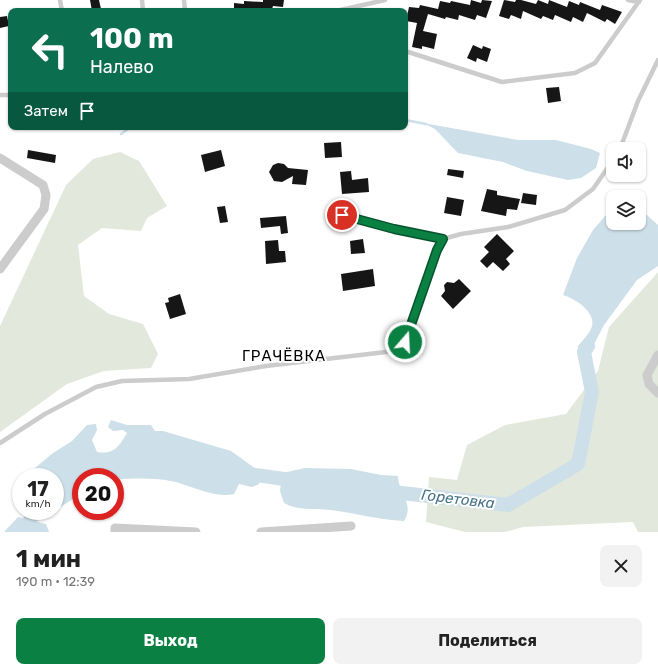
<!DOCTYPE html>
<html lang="ru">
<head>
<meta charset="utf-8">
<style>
	body { margin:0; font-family:Rubik,sans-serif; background:#f2f2f2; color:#222; height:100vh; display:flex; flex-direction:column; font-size:15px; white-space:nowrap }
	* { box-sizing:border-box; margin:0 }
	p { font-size:13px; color:#767676 }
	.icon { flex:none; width:22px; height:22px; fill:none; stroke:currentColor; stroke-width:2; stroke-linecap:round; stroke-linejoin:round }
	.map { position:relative; height:532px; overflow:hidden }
	.side { display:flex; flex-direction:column; background:#fff; flex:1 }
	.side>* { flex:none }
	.top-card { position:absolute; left:8px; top:8px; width:400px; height:122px; border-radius:8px; box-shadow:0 1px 3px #0004; background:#0b6e4f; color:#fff; overflow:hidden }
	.fabs { position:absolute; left:606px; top:142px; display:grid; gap:8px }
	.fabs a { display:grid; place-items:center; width:40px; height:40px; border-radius:8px; background:#fff; box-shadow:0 1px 3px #0004; font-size:20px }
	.speed { position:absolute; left:12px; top:468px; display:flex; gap:8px; font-size:20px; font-weight:700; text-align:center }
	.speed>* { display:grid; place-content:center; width:52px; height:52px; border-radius:50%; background:#fff; box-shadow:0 1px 3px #0004; line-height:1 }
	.speed small { font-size:10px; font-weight:400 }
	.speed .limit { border:6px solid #d22; background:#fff; color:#111 }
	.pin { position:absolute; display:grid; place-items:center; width:34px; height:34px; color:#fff; margin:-17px; border:2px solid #fff; border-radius:50%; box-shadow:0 1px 4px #0007 }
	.me { position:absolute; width:44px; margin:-22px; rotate:19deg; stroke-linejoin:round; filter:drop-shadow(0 0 3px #0008) }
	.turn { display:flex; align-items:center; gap:14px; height:84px; padding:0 16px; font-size:18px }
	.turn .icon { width:52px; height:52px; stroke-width:2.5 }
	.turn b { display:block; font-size:28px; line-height:34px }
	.then { display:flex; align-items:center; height:38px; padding:0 16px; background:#0003; gap:8px; font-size:15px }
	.round { display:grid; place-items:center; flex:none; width:42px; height:42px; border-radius:8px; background:#f2f2f2 }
	.summary { display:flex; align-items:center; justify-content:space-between; height:68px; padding:0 16px }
	h1 { font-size:24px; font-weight:700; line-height:30px }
	.action { display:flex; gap:8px; margin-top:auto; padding:8px 16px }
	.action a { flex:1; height:46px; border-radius:8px; background:#0b8043; color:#fff; font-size:16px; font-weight:700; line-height:46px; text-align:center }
	.action a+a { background:#f2f2f2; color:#222 }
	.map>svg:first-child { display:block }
	.green { fill:#e3e8dc }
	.water { fill:#cddfe8 }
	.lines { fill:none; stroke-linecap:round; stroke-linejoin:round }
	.stream { stroke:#cddfe8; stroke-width:2.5 }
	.river { stroke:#cddfe8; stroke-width:14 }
	.building { fill:#161616 }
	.service { stroke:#ccc; stroke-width:4.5 }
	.minor { stroke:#ccc; stroke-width:9 }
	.route-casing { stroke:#07532c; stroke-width:10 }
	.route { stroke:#0b8043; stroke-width:7 }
	.labels { text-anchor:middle; stroke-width:4; stroke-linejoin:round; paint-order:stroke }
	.neighbourhood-label { font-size:15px; letter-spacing:1px; fill:#000; stroke:#fff }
	.water-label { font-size:15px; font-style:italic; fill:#467288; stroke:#fff }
</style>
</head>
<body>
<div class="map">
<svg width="658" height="532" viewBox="0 0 658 532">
	<rect width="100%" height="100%" fill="#fff"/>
	<path class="green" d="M120,152L139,161L167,206L147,218L141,231L102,228L78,245L84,296L109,314L143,324L158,354L151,368L104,371L67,384L0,432V326L66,185L93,159Z
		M658,272V532H638L633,522L523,527L505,532H465L426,522L429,477L457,480L467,445L505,425L566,414L598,371L609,327Z"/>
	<path class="water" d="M423,123L518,140H556L591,149L600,153L596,168L581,178L568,180L527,171L503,162L458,153L435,129Z
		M613,207V223H639V208L658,225V266L637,280L604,325L589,354L586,363H579L578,346C582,341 587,336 590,331C600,314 576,299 563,295L577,258L593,230Z
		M111,420L127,425H151L155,431H163L231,451L260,472L259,484L252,487L239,484L234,494C214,499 191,485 171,481C153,478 133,478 115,480V477H81V494L62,506L55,507V477H24L53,453L72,441L87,425L96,424L97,430L92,440L97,452C115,455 119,446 127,433L123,430L113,431L108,427Z
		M305,468L351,469L381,475L398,476C398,493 415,504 404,521C379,520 355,513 330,510C314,508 298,511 284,503L280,491L281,483C276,481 272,483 266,481L268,473L278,474Z
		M18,517L46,524L49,532H4Z"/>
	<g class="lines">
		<path class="stream" d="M405,120L426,124
			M121,134L131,127"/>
		<path class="river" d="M242,473L284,479
			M384,491L508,505L578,464L592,392L584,352L588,346
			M25,532L34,511"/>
	</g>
	<path class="building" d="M90,0H99L101,9L92,11Z
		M263,0H284L283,7L273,6L272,9H253V11H234V3L244,4V1L263,2Z
		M471,0L481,3L482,0L492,1L486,18L477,15L475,20L459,15L458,20L446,17L445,19L428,14L423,31L437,34L434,49L422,46V49L412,47L417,23L406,21L409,7L419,8L420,5L438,9L440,1L450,3L451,1L470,5Z
		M504,0L515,2L516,0H521L536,4L538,0L548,4L549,0L567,7L569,1L579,5L580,2L600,10L602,5L622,12L615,24L607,19L605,22L587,13L583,22L573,17L571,22L555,15L553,20L543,16L541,19L523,11L521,19L511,15L509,19L499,16Z
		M7,16L9,26L0,28V17Z
		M473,45L482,49L483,46L491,49L487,62L477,58L476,62L467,58Z
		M559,87L561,101L548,103L546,88Z
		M341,142L342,157L325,158L324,143Z
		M28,150L56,155L55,163L27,158Z
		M221,150L225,166L205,172L201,155Z
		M278,163L284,164L288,168L308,170L306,185L292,184L293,176L282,182L274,181L269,172L273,165Z
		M448,169L464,171L463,178L447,175Z
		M351,171L352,180L368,178L369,192L342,194L340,172Z
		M487,189L497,191V195L520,199L517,210L507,209L506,216L481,211Z
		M523,193L537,195L536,205L521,203Z
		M447,197L464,200L461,216L444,213Z
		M225,206L228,222L220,223L217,207Z
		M286,216L288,233L281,234L280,226L261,228L260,218Z
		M497,234L514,251L506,259L510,264L503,271L493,262L487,268L480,261L489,252L484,247Z
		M363,239L365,253L351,254L350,241Z
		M278,240L279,251H285L286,262L266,264L265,241Z
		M373,269L375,286L343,291L341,274Z
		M459,279L471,291L453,309L441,296L445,291L444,285L447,282L454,283Z
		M180,294L186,314L170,319L165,303L169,302L168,298Z"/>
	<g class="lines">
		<path class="service" d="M60,0L62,11
			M142,0L143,11
			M184,0L185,11
			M628,0L639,2
			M336,11L385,0
			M405,51L502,82L575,73L595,63L640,0
			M0,95H11
			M620,149L638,101L658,60
			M329,211L394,229L443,239
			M0,443L45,414L96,387L122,381L189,379L266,366L386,352L399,348L405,342L437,250L443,239L461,234L508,227L565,210L593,189L613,160"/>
		<path class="minor" d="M0,158L43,185L46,195L44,209L0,269
			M658,355L647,375L649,384L658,393
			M115,532V528L196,532
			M261,532L351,526"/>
	</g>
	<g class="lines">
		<defs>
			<path id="route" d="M342,215L394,229L443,239L437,250L405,342"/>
		</defs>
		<use href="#route" class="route-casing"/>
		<use href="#route" class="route"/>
	</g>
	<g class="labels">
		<g class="neighbourhood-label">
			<text x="284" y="361">ГРАЧЁВКА</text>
		</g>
		<g class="water-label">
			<text transform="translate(458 499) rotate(7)" y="5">Горетовка</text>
		</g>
	</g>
</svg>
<div class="fabs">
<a><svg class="icon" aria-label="sound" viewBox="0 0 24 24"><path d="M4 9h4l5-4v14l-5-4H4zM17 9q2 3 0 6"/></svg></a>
<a><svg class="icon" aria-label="layers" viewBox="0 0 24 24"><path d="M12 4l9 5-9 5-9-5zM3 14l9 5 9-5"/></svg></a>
</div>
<div class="speed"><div>17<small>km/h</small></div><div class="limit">20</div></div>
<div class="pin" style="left:342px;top:215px;background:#d93025"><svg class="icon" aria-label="arrive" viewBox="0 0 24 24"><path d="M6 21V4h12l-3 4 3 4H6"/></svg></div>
<svg class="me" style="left:405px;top:342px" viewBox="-20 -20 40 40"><circle r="17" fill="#0b8043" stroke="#fff" stroke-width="3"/><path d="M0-11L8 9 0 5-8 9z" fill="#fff"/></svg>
<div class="top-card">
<div class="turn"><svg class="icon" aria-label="left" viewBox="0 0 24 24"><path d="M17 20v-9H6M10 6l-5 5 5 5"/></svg><div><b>100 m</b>Налево</div></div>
<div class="then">Затем<svg class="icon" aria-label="arrive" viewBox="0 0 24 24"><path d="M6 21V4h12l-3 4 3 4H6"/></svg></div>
</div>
</div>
<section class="side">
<div class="summary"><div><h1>1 мин</h1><p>190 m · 12:39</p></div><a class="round"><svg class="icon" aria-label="close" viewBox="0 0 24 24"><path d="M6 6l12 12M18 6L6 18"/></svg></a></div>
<div class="action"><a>Выход</a><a>Поделиться</a></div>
</section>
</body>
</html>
